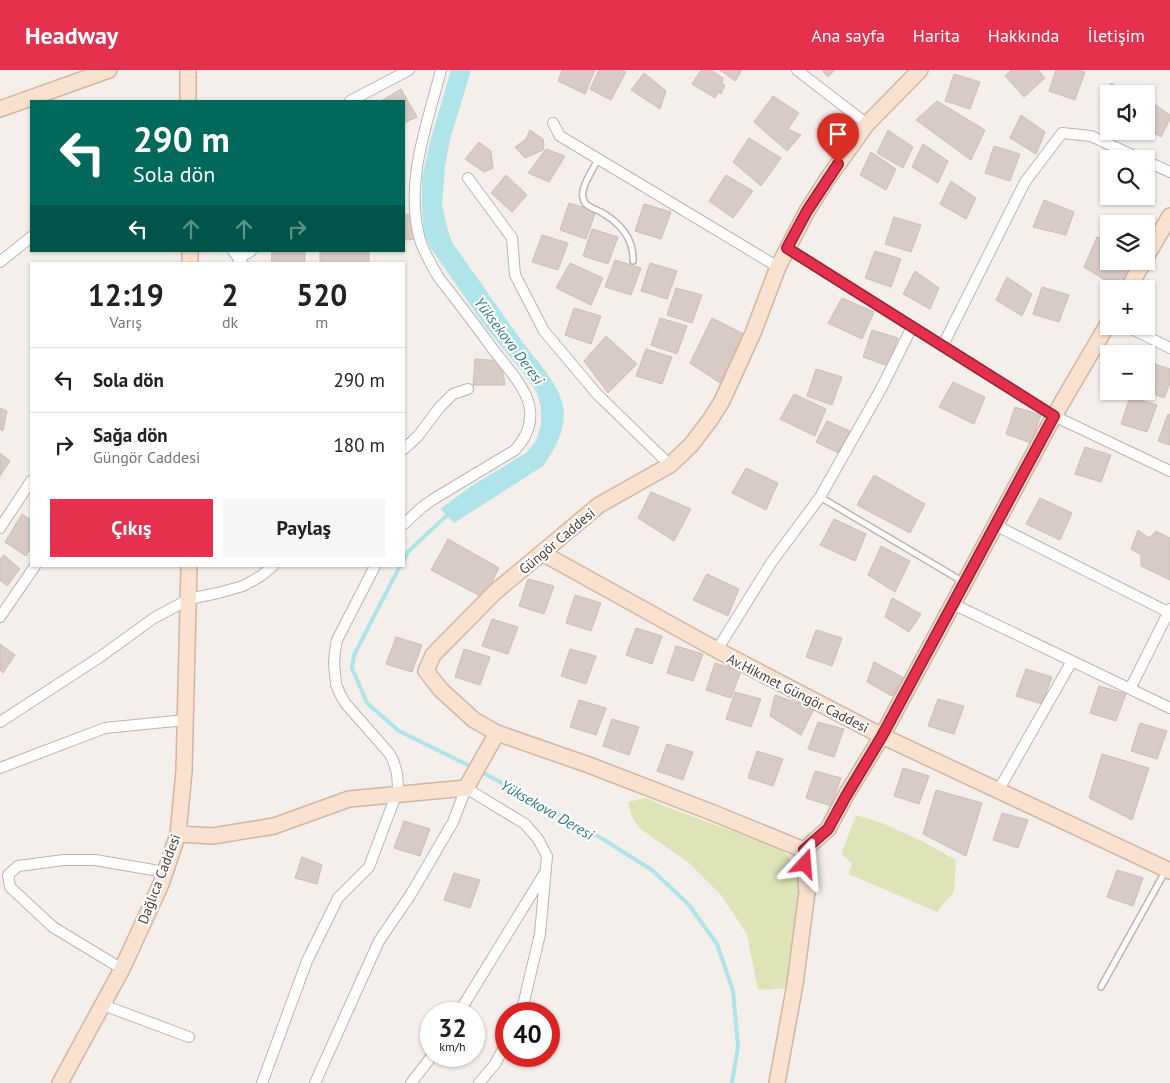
<!DOCTYPE html>
<html lang="tr">
<head>
<meta charset="utf-8">
<style>
	body { margin:0; font-family:"PT Sans",sans-serif; background:#f6f6f6; color:#222; height:100vh; display:flex; flex-direction:column; font-size:19px; white-space:nowrap }
	* { box-sizing:border-box; margin:0 }
	p { font-size:16px; color:#767676 }
	.icon { flex:none; width:28px; height:28px; fill:none; stroke:currentColor; stroke-width:2; stroke-linecap:round; stroke-linejoin:round }
	.map { position:relative; flex:1; overflow:hidden }
	.details { position:absolute; left:30px; top:192px; width:375px; height:305px; display:flex; flex-direction:column; background:#fff; border-radius:0px; box-shadow:0 1px 4px #0004 }
	.details>* { flex:none }
	.hud { position:absolute; left:30px; top:30px; width:375px; height:152px; border-radius:0px; box-shadow:0 1px 4px #0004; background:#00695c; color:#fff; overflow:hidden }
	.tools { position:absolute; left:1100px; top:15px; display:grid; gap:10px }
	.tools a { display:grid; place-items:center; width:55px; height:55px; border-radius:0px; background:#fff; box-shadow:0 1px 4px #0004; font-size:25px }
	.speed { position:absolute; left:420px; top:932px; display:flex; gap:10px; font-size:25px; font-weight:700; text-align:center }
	.speed>* { display:grid; place-content:center; width:65px; height:65px; border-radius:50%; background:#fff; box-shadow:0 1px 4px #0004; line-height:1 }
	.speed small { font-size:12px; font-weight:400 }
	.speed .limit { border:8px solid #d22; background:#fff; color:#111 }
	.pin { position:absolute; display:grid; place-items:center; width:42px; height:42px; color:#fff; margin:-51px -21px; border-radius:50% 50% 50% 0; rotate:-45deg; box-shadow:0 0 5px #0007 }
	.pin .icon { rotate:45deg }
	.me { position:absolute; width:55px; margin:-28px; rotate:19deg; stroke-linejoin:round; filter:drop-shadow(0 0 4px #0008) }
	.turn { display:flex; align-items:center; gap:18px; height:105px; padding:0 20px; font-size:22px }
	.turn .icon { width:65px; height:65px; stroke-width:2.5 }
	.turn b { display:block; font-size:35px; line-height:42px }
	.lanes { display:flex; align-items:center; height:48px; padding:0 20px; background:#0003; justify-content:center; gap:25px; direction:ltr }
	.lanes .off { opacity:.35 }
	.eta { display:flex; justify-content:space-evenly; align-items:center; height:85px; text-align:center }
	.eta b { font-size:30px; font-weight:600; line-height:35px }
	.primary-button { display:flex; gap:10px; margin-top:auto; padding:10px 20px }
	.primary-button a { flex:1; height:58px; border-radius:0px; background:#e5314e; color:#fff; font-size:20px; font-weight:600; line-height:58px; text-align:center }
	.primary-button a+a { background:#f6f6f6; color:#222 }
	ul { padding:0; list-style:none }
	li { display:flex; align-items:center; gap:15px; height:65px; padding:0 20px; border-top:1px solid #e0e0e0 }
	li div { flex:1 }
	li b { display:block; font-size:19px }
	li em { font-style:normal }
	header { display:flex; align-items:center; gap:30px; box-sizing:border-box; height:70px; padding:0 25px; background:#e5314e; color:#fff }
	header strong { font-size:24px }
	nav { display:flex; gap:28px; margin-inline-start:auto; font-size:18px }
	.map>svg:first-child { display:block }
	.green { fill:#dee4b8 }
	.water { fill:#aee4ea }
	.lines { fill:none; stroke-linecap:round; stroke-linejoin:round }
	.stream { stroke:#aee4ea; stroke-width:4 }
	.building { fill:#d8cac5; stroke:#cfbdb6 }
	.lane-casing { stroke:#bfb4af; stroke-width:8 }
	.street-casing { stroke:#bfb4af; stroke-width:12 }
	.secondary-casing { stroke:#d2b6a1; stroke-width:18 }
	.lane { stroke:#fff; stroke-width:5 }
	.street { stroke:#fff; stroke-width:10 }
	.secondary { stroke:#fae2d0; stroke-width:15 }
	.route-casing { stroke:#952033; stroke-width:12 }
	.route { stroke:#e5314e; stroke-width:9 }
	.labels { text-anchor:middle; stroke-width:4.5; stroke-linejoin:round; paint-order:stroke }
	.street-label { font-size:14px; fill:#483e3a; stroke:#fff }
	.water-label { font-size:15px; font-style:italic; fill:#327b84; stroke:#fff }
</style>
</head>
<body>
<header>
<strong>Headway</strong>
<nav><a>Ana sayfa</a><a>Harita</a><a>Hakkında</a><a>İletişim</a></nav>
</header>
<div class="map">
<svg width="1170" height="1013" viewBox="0 0 1170 1013">
	<rect width="100%" height="100%" fill="#f4efeb"/>
	<path class="green" d="M646,728L664,736L783,780L802,806L792,918L758,920L747,864L721,825L689,793L638,757L631,744L628,732Z
		M856,745L882,753L920,770L956,790L954,822L937,842L849,804L852,793L841,784Z"/>
	<path class="water" d="M451,0H471L450,70L445,96L442,135L448,161L453,174C477,207 500,241 524,274C538,293 557,311 563,335C567,358 556,378 543,396L454,453L440,439L473,415L526,383L536,371L541,354V337L537,323L524,304L487,259L430,177L424,165L422,140V108L430,72Z"/>
	<g class="lines">
		<path class="stream" d="M404,490L408,482L445,447L451,443
			M400,496L354,585L352,598L367,633L399,661L474,698
			M480,701L601,768L652,800L689,835L717,874L733,921L738,976L732,1013"/>
	</g>
	<path class="building" d="M562,0H595L585,24L558,11Z
		M599,0H622L626,2L611,30L590,19Z
		M701,0H711L723,8L722,13L725,15L721,24L718,22L715,28L692,14Z
		M720,0H742L735,11Z
		M822,0H835L828,7Z
		M1011,0H1038L1045,8L1024,27L1005,6Z
		M1056,0H1079L1085,2L1075,30L1049,21Z
		M644,3L666,21L660,39L631,20Z
		M954,4L980,12L970,39L945,31Z
		M1111,13L1127,24H1109V41L1100,35Z
		M401,19L417,47L404,53V31H381Z
		M773,26L799,43L788,59L801,65L787,81L754,52Z
		M1147,29L1170,45V49L1161,67L1146,58Z
		M937,31L985,60L971,90L916,50Z
		M1021,45L1045,62L1036,84L1010,68Z
		M530,60L543,69L544,75L543,80L525,88L515,77L526,69Z
		M888,60L913,77L903,98L877,83Z
		M749,68L781,88L761,116L733,92Z
		M479,72L491,81L493,98L484,102L465,89Z
		M923,74L948,91L938,113L912,97Z
		M994,76L1020,84L1010,111L985,103Z
		M546,79L565,86L549,112L528,103Z
		M871,82L896,99L886,120L860,105Z
		M506,105L527,125L512,142L491,123Z
		M726,105L753,121L733,148L709,131Z
		M951,111L976,128L966,149L940,134Z
		M1044,130L1074,142L1066,165L1033,157Z
		M569,133L596,141L586,169L560,160Z
		M644,134L671,142L661,169L635,161Z
		M404,144L415,146L418,169L404,170Z
		M894,147L921,155L911,182L885,174Z
		M592,159L618,167L608,194L583,186Z
		M542,165L568,173L558,200L532,192Z
		M1097,167L1109,172V191H1136L1119,219L1084,197Z
		M272,181H305V194H271Z
		M320,181H369V194H320Z
		M875,181L901,189L891,217L865,208Z
		M615,190L641,198L631,225L605,217Z
		M570,193L603,208L591,235L556,218Z
		M650,193L677,201L667,229L641,221Z
		M915,201L939,218L930,239L903,224Z
		M1007,207L1032,224L1022,246L996,230Z
		M1042,217L1069,225L1059,252L1033,244Z
		M676,218L702,225L692,253L667,245Z
		M842,228L874,242L862,269L828,253Z
		M574,238L601,246L591,274L565,265Z
		M660,248L687,256L677,284L651,275Z
		M712,248L744,264L720,313L690,293Z
		M872,260L898,268L888,296L863,287Z
		M606,266L637,294L608,323L584,291Z
		M646,279L672,287L662,314L636,306Z
		M475,289L501,291L505,315H473Z
		M1148,292L1170,299V313L1164,328L1145,321H1146V298Z
		M816,299L842,307L832,335L807,326Z
		M953,312L985,327L974,354L939,337Z
		M794,324L826,339L815,366L780,349Z
		M1130,327L1157,335L1147,362L1121,354Z
		M1015,337L1041,345L1031,373L1006,364Z
		M0,338L7,341L3,361L0,359Z
		M1168,344L1170,345V375L1158,371Z
		M827,351L850,361L838,383L816,372Z
		M1085,377L1111,385L1101,412L1075,404Z
		M0,383L10,391L0,406Z
		M746,398L778,413L766,440L732,423Z
		M874,405L925,434L910,463L857,435Z
		M651,422L691,439L674,471L638,448Z
		M1040,428L1072,443L1060,470L1026,454Z
		M22,444L31,450V477L26,486L5,472Z
		M834,449L866,464L855,491L820,475Z
		M1138,460L1149,468L1156,461L1170,468V510L1141,496V485L1131,479Z
		M448,469L499,498L484,528L431,500Z
		M881,476L910,491L895,522L868,505Z
		M4,485L20,499L7,516L0,510V490Z
		M707,504L739,519L728,546L693,530Z
		M528,509L554,516L544,544L519,536Z
		M575,525L601,533L591,561L566,553Z
		M892,528L921,544L909,562L885,547Z
		M492,549L518,557L508,584L482,576Z
		M636,558L662,566L652,594L626,585Z
		M816,560L842,568L832,596L806,587Z
		M396,567L422,575L412,602L386,594Z
		M0,574L15,585L3,603L0,600Z
		M676,576L703,584L693,611L667,603Z
		M464,579L490,587L480,615L455,607Z
		M570,579L596,586L586,614L561,606Z
		M874,592L904,608L892,626L867,612Z
		M715,593L741,601L731,628L706,620Z
		M1026,599L1052,607L1042,634L1016,626Z
		M1099,616L1126,624L1116,651L1090,643Z
		M735,622L761,629L751,657L726,649Z
		M775,625L814,639L801,665L770,646Z
		M938,629L964,636L954,664L928,656Z
		M579,630L606,638L596,665L570,657Z
		M612,649L639,657L629,685L603,676Z
		M818,652L844,659L834,687L808,679Z
		M1140,653L1167,661L1157,689L1131,681Z
		M667,674L693,682L683,710L657,701Z
		M757,681L783,689L773,716L748,708Z
		M1102,684L1149,698L1132,750L1089,728Z
		M903,698L929,706L919,734L894,726Z
		M815,701L841,708L831,736L806,728Z
		M936,720L982,733L966,786L923,764Z
		M1002,743L1028,750L1018,778L993,770Z
		M404,751L430,759L420,786L394,778Z
		M302,787L322,795L317,814L295,808Z
		M1117,800L1143,808L1133,836L1107,827Z
		M454,803L480,810L470,838L444,830Z"/>
	<g class="lines">
		<defs>
			<path id="lane" d="M598,89C594,98 584,112 583,121C582,125 583,132 587,135C591,138 597,140 601,142C620,153 634,168 633,191
				M820,427L962,511
				M1101,917L1166,800"/>
			<path id="street" d="M797,0L867,54
				M350,31L409,0
				M553,53L560,66L565,69L778,197
				M1146,91L1170,102
				M468,108L512,168L515,205L544,261L597,324L670,395
				M787,178L1054,346L1170,401
				M233,181L243,194
				M238,189L251,181
				M0,192L31,167
				M1126,256L1170,278
				M943,275L1025,112L1062,63L1091,66L1141,89
				M404,379L418,366L439,338L453,324L468,319
				M404,454L421,438L432,430L515,380C527,367 533,351 529,334C524,316 507,297 495,282C477,257 458,232 439,208C432,196 424,183 420,170C404,113 427,55 441,0
				M995,455L1168,542
				M0,458L31,411
				M953,534L1170,638
				M0,547L35,496
				M717,580L771,493L820,427L882,317L912,257
				M1130,619L1170,539
				M0,652L100,587L154,548L189,529L218,523L243,516L261,506L273,496
				M0,698L105,658L185,650
				M998,721L1072,591
				M122,899L53,857L10,817L8,805L18,796L64,790H95L165,802
				M103,935L189,967
				M458,944L544,804
				M262,1013L307,891L338,828L369,797L396,725L398,718L397,703L393,690L389,683L345,633L340,624L336,614L334,593L335,581L337,570L375,496
				M315,1013L379,871L411,824L453,752L466,718L525,754L538,769L547,786L540,864L521,944
				M411,1013L432,986
				M479,1013L495,994L506,974"/>
			<path id="secondary" d="M188,0V31
				M0,39L109,0
				M190,181V194
				M1146,187L1170,146
				M1128,219L1144,191
				M542,483L717,580L882,666L1170,801
				M178,764L213,766L274,756L349,729L466,718L497,663
				M804,780L711,742L589,695L497,663L474,650L441,620L426,601L433,585L495,522L599,435L670,395L691,375L710,350L722,331L753,263L778,197L807,141L828,108L867,54L920,0
				M804,780L828,759L846,725L882,666L1054,346L1109,252
				M60,1013L122,899L161,814L178,764L184,701L189,496
				M777,1013L795,914L807,822L804,780"/>
		</defs>
		<use href="#lane" class="lane-casing"/>
		<use href="#street" class="street-casing"/>
		<use href="#secondary" class="secondary-casing"/>
		<use href="#lane" class="lane"/>
		<use href="#street" class="street"/>
		<use href="#secondary" class="secondary"/>
	</g>
	<g class="lines">
		<defs>
			<path id="route" d="M805,794L804,780L828,759L846,726L882,666L1054,346L787,178L807,141L838,94"/>
		</defs>
		<use href="#route" class="route-casing"/>
		<use href="#route" class="route"/>
	</g>
	<g class="labels">
		<g class="street-label">
			<text transform="translate(557 471) rotate(-40)" y="5">Güngör Caddesi</text>
			<text transform="translate(798 623) rotate(27)" y="5">Av.Hikmet Güngör Caddesi</text>
			<text transform="translate(159 809) rotate(-69)" y="5">Dağlıca Caddesi</text>
		</g>
		<g class="water-label">
			<text transform="translate(509 271) rotate(53)" y="5">Yüksekova Deresi</text>
			<text transform="translate(547 740) rotate(30)" y="5">Yüksekova Deresi</text>
		</g>
	</g>
</svg>
<div class="tools">
<a><svg class="icon" aria-label="sound" viewBox="0 0 24 24"><path d="M4 9h4l5-4v14l-5-4H4zM17 9q2 3 0 6"/></svg></a>
<a><svg class="icon" aria-label="search" viewBox="0 0 24 24"><circle cx="10" cy="10" r="6"/><path d="M15 15l6 6"/></svg></a>
<a><svg class="icon" aria-label="layers" viewBox="0 0 24 24"><path d="M12 4l9 5-9 5-9-5zM3 14l9 5 9-5"/></svg></a>
<a>+</a>
<a>−</a>
</div>
<div class="speed"><div>32<small>km/h</small></div><div class="limit">40</div></div>
<div class="pin" style="left:838px;top:94px;background:#d93025"><svg class="icon" aria-label="arrive" viewBox="0 0 24 24"><path d="M6 21V4h12l-3 4 3 4H6"/></svg></div>
<svg class="me" style="left:805px;top:794px" viewBox="-20 -20 40 40"><path d="M0-17L14 15 0 8-14 15z" fill="#e5314e" stroke="#fff" stroke-width="4"/></svg>
<div class="hud">
<div class="turn"><svg class="icon" aria-label="left" viewBox="0 0 24 24"><path d="M17 20v-9H6M10 6l-5 5 5 5"/></svg><div><b>290 m</b>Sola dön</div></div>
<div class="lanes"><svg class="icon" aria-label="left" viewBox="0 0 24 24"><path d="M17 20v-9H6M10 6l-5 5 5 5"/></svg><svg class="icon off" aria-label="ahead" viewBox="0 0 24 24"><path d="M12 20V5M6 11l6-6 6 6"/></svg><svg class="icon off" aria-label="ahead" viewBox="0 0 24 24"><path d="M12 20V5M6 11l6-6 6 6"/></svg><svg class="icon off" aria-label="right" viewBox="0 0 24 24"><path d="M7 20v-9h11M14 6l5 5-5 5"/></svg></div>
</div>
<section class="details">
<div class="eta">
<div><b>12:19</b><p>Varış</p></div>
<div><b>2</b><p>dk</p></div>
<div><b>520</b><p>m</p></div>
</div>
<ul>
<li><svg class="icon" aria-label="left" viewBox="0 0 24 24"><path d="M17 20v-9H6M10 6l-5 5 5 5"/></svg><div><b>Sola dön</b></div><em>290 m</em></li>
<li><svg class="icon" aria-label="right" viewBox="0 0 24 24"><path d="M7 20v-9h11M14 6l5 5-5 5"/></svg><div><b>Sağa dön</b><p>Güngör Caddesi</p></div><em>180 m</em></li>
</ul>
<div class="primary-button"><a>Çıkış</a><a>Paylaş</a></div>
</section>
</div>
</body>
</html>
